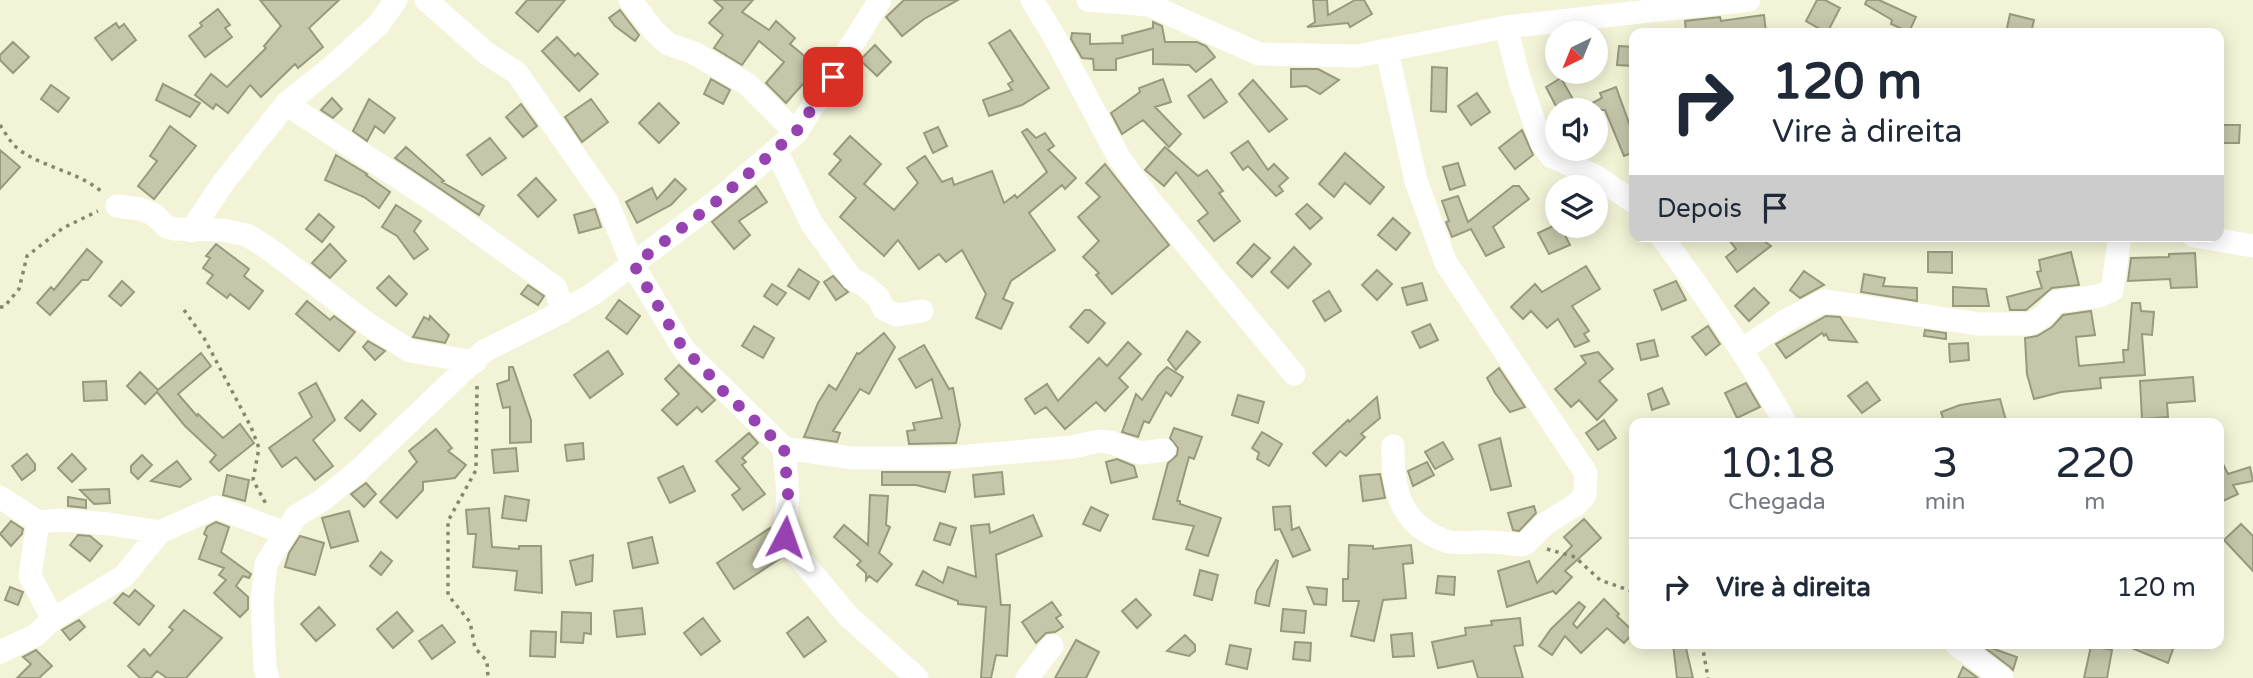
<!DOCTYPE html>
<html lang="pt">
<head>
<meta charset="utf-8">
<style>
	body { margin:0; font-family:"Varela Round",sans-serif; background:#f6f6f7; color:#1f2937; height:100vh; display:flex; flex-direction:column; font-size:26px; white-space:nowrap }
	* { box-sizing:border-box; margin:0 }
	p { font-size:23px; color:#747a83 }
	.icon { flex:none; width:38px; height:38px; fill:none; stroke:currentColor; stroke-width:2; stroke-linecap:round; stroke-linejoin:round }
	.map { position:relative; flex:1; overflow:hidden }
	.sheet { position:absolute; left:1629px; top:418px; width:595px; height:231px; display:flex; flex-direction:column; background:#fff; border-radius:14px; box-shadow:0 4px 18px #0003 }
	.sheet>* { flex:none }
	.guide { position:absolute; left:1629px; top:28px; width:595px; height:214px; border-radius:14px; box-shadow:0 4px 18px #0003; background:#fff; color:#1f2937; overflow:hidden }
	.needle { width:46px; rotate:223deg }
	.buttons { position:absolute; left:1545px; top:21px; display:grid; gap:14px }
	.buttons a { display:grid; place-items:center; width:63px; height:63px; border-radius:50%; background:#fff; box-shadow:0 4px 18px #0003; font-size:35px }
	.pin { position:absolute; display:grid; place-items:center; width:60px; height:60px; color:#fff; margin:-30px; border-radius:14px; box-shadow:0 4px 10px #0006 }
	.me { position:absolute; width:77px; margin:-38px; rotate:4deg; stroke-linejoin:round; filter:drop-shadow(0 0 5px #0008) }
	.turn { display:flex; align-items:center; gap:24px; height:147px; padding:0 28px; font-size:32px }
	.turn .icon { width:91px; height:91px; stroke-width:2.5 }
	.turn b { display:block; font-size:49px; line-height:60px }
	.then { display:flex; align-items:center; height:66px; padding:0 28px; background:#0003; gap:14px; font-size:26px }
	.eta { display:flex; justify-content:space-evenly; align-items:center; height:119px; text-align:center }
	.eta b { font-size:42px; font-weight:600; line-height:49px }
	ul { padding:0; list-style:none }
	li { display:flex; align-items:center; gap:21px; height:98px; padding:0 28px; border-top:2px solid #e0e1e3 }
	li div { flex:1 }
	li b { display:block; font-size:26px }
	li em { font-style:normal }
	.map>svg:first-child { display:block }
	.building { fill:#c6c6ab; stroke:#99997e; stroke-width:2 }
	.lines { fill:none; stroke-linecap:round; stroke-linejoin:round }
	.path { stroke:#868673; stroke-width:3.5; stroke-dasharray:3.5 5; stroke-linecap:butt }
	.minor { stroke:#fff; stroke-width:23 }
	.route { stroke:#9642b0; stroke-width:12; stroke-dasharray:0 21.6 }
</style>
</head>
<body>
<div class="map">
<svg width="2253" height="678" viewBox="0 0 2253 678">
	<rect width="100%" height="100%" fill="#f3f4d7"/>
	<path class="building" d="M260,0H339L309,28L323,47L298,68L295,64L261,97L250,85L228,113L216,104L213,109L195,95L211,74L227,87L266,48L264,46L281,26Z
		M527,0H565L538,32L516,13Z
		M714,0H753L742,12L769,30L776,21L795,38L790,44L818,67L786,103L766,83L784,62L759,41L742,65L714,48L723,35L709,23L723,8Z
		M904,0H958L924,19L902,36L886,17Z
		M1313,0H1327L1328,15L1355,0H1364L1372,14L1350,27L1348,23L1307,27L1315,22Z
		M1817,0H1825L1840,8L1827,33L1806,21Z
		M1867,0H1879L1916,17L1909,32L1891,24L1892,20L1865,4Z
		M218,9L230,25L225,28L232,37L205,57L189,36L202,26L200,23Z
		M620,10L639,35L635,41L615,26L609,18Z
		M2010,14L2034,20L2031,33H2006Z
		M1764,15L1766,33H1686L1685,21L1720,17L1721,21Z
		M1153,22L1162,26L1165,42H1197L1206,46L1215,57L1196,72L1189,65L1153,64V49L1116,59V70H1094L1093,59L1082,58L1071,39L1072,33L1090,34V44L1123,43L1122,36L1153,28Z
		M116,23L119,28L124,24L136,40L112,60L95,38Z
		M1010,30L1049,88L1022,105L989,116L983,100L1012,90L1008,84L1013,81L989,43Z
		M557,37L575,56L578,53L598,74L579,91L542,51Z
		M13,42L29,57L13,73L0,60V55Z
		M875,45L891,62L877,76L860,60Z
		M1619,46L1634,47L1633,66L1617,65Z
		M1432,67L1447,68L1446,112L1431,111Z
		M1291,69H1318L1339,80L1320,94L1306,86L1291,87Z
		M1561,78L1579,110H1558L1546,87Z
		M711,79L730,90L723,104L704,94Z
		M1163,79L1171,102L1155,107L1181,134L1169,147L1143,120L1122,134L1111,113L1140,92L1139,88Z
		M1211,79L1227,102L1204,118L1188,96Z
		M1253,80L1287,119L1269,132L1239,94Z
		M163,84L200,103L190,117L156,100Z
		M51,85L69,98L58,112L41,99Z
		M1616,87L1634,137V152L1624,156L1605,110H1579L1602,98L1600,93Z
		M1477,93L1490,112L1471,125L1458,106Z
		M332,98L342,109L333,118L321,110Z
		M369,99L395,118L384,133L375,126L367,141L353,131Z
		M591,99L608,122L582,142L565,117Z
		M659,103L679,123L659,143L639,123Z
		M521,104L537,126L523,137L506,117Z
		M2220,125H2240L2239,143H2219Z
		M170,126L196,146L154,199L138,186L157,161L150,156Z
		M938,127L947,146L933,153L924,133Z
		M1027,129L1036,138L1045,133L1054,146L1048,150L1076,178L1065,189L1062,185L1029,213L1055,250L1011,281L1003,299L1013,303L1001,329L976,318L986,294L962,250L946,262L939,254L919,269L898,240L884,256L840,217L856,198L829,174L841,160L834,154L850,136L881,164L864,184L894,210L918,183L907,168L925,156L942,182L952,178L954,185L992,171L1004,203L1015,195L1017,198L1047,172L1022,132Z
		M1522,130L1533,155L1515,169L1499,148Z
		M490,138L506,158L482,175L467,155Z
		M1248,141L1268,170L1274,164L1288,178L1279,186L1283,191L1276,196L1248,166L1243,170L1231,153Z
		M406,147L444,181L442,182L484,206L479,215L395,158Z
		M1165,147L1198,176L1207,170L1223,191L1219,193L1240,221L1214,241L1198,221L1208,213L1176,172L1164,186L1145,170Z
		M0,150L20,167L0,189Z
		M1345,153L1384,187L1370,204L1345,183L1334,197L1319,184Z
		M336,155L367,174L366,175L390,192L379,208L364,197L325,180Z
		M1458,163L1465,185L1450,190L1443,167Z
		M1105,164L1169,245L1112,294L1096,275L1099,273L1083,257L1099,241L1078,217L1100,197L1086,183Z
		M536,178L556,200L538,217L518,195Z
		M675,179L686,189L671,205L637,223L626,202L652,188L657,199Z
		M756,186L767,202L739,221L750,235L734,249L712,222Z
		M1513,186H1519L1529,199L1493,227L1504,247L1486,256L1471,229L1452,237L1446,222L1449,221L1442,201L1458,196L1468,222Z
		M1307,204L1322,218L1310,229L1296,214Z
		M396,205L421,221L414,231L428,249L414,259L397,236L382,227Z
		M595,209L601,227L579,233L574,215Z
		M319,214L334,227L322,242L306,229Z
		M1393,218L1410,233L1396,250L1378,235Z
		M1553,226H1575L1565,235L1570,245L1549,254L1538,233Z
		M1726,236H1757L1771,246L1737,272L1726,257L1736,249Z
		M216,244L249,269L244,276L263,291L249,309L230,294L227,298L207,283L213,275L203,268L210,258L206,256Z
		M330,244L346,261L330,278L312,263Z
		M1254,244L1270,258L1252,277L1237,263Z
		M1294,247L1311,264L1288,288L1271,272Z
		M87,249L102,262L88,280H82L50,315L37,303L51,287L54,290Z
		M1928,252H1952V273L1928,272Z
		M2071,252L2079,285L2052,288L2026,310H2010L2007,297L2042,288L2037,272L2041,271L2039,260Z
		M2195,253L2197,287L2171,288L2170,279L2128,281L2131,258L2169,257V254Z
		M1586,266L1600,289L1572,306L1589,331L1584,334L1589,341L1575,347L1558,319L1547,328L1531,311L1523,319L1511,307L1535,284L1542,292Z
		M799,269L819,282L809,299L788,286Z
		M1377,270L1392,284L1377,300L1362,285Z
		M1804,271L1824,285L1800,298L1790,290Z
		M1864,274L1885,278L1883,286L1917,288V301L1861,292Z
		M389,276L407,294L396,306L377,288Z
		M833,276L848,292L836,300L824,282Z
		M122,281L134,292L121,306L109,296Z
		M1676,281L1686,300L1662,310L1654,290Z
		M1422,283L1427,300L1407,305L1402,288Z
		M772,284L786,293L777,305L764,296Z
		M528,285L544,296L538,305L521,294Z
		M1953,287L1986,289L1989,306H1953Z
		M1754,288L1769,303L1749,321L1735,306Z
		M1329,291L1341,311L1325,321L1313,301Z
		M619,300L640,316L627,334L606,318Z
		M307,301L330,320L334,316L355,332L339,351L296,314Z
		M2132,303H2140L2141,311L2154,312L2152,335L2142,334L2145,375L2100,378L2101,388L2061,392L2034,399L2027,374L2025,338L2037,336L2052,327L2063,315L2091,311L2095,335L2076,337L2079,366L2124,362L2123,350H2128Z
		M1085,310H1090L1105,323L1088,343L1070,327Z
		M430,316L449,335L445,343L413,337L424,317L429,320Z
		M1826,316L1840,317L1857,342L1829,340L1826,334L1824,336L1822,333L1786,358L1776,344Z
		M1430,324L1438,340L1420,348L1412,332Z
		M754,326L774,338L763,358L742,346Z
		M1708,326L1720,344L1706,355L1692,337Z
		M1925,330L1946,333V339L1924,336Z
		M1187,331L1200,342L1176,370L1168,360Z
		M884,333L895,347L869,394L860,389L833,431L840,433L837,442L804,437L818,403L829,385L836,390L857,353L859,354Z
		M1654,340L1658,356L1641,360L1637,344Z
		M368,341L385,351L375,360L363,347Z
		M1128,342L1141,354L1119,378L1128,387L1105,411L1096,402L1065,429L1046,407L1035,414L1025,399L1047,384L1058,401L1099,358L1107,366Z
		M1968,343L1969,360L1950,362L1949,344Z
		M924,345L949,389L953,388L960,425L956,443L909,444L907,431L915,430L913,423L942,418L932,379L916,388L899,359Z
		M608,351L623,374L590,398L574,375Z
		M1598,352L1613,369L1599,381L1617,400L1597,420L1579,400L1571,407L1555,389L1586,363L1581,356Z
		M201,353L211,366L178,394L197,416L198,414L223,438L240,424L254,443L219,471L210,462L216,455L185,426L157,392L145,404L127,386L140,372L158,390Z
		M679,365L715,400L702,412L697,407L677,425L662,410L679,394L665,379Z
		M509,367H513L531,420V442L510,443V407L503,408L497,384L509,380Z
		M1167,367L1183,377L1171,396L1166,392L1149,423L1144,421L1138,437L1122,432L1136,394L1142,400L1158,376Z
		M1499,368L1525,407L1510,412L1495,393L1487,378Z
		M2193,377L2195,401L2167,403L2168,417L2142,419L2140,381Z
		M106,381L107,400L84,401L83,382Z
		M1867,382L1880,400L1862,413L1848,396Z
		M316,383L335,420L313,440L333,466L315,480L296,457L282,467L269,448L312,417L299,393Z
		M1746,383L1760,407L1737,418L1725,393Z
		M1662,388L1669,404L1652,410L1648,394Z
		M1238,395L1264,402L1258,423L1232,415Z
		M1377,397L1380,418L1361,434L1365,437L1346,456L1340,451L1326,466L1313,453L1348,420L1349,422Z
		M2000,399L2007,424H1945L1941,412L1960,405Z
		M362,400L376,414L360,431L345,418Z
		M1604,420L1616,438L1598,450L1586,433Z
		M1174,428L1202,437L1194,459L1189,457L1177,501H1180V504L1221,518L1208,556L1186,549L1194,526L1153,519L1168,463L1177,455L1178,448L1170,438Z
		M436,429L452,448L448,451L466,465L455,478L423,482V490L397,518L380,502L417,462L409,451Z
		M1262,432L1282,444L1269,466L1257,459L1259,453L1252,448Z
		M749,433L758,443L742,458L746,462L742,465L765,494L743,510L732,495L740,489L716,461Z
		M1500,438L1511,486L1491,490L1479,445Z
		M1443,442L1453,459L1435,469L1425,452Z
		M583,443L584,459L567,461L565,445Z
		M516,448L518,471L494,473L492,450Z
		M27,454L35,464V470L22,480L12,466Z
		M72,454L86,469L72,482L58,468Z
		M142,455L152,465L138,479L131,472V466Z
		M2219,456L2228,474L2250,467L2253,481L2233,485L2238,494L2219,503Z
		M1117,459L1134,466L1137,477L1111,483L1106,462Z
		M177,461L191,479L180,487L151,481Z
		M1427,462L1434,475L1413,486L1408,471Z
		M683,466L695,491L670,503L658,478Z
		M882,472H950L945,492L916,485H882Z
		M1002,472L1004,494L975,497L973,475Z
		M1380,474L1385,498L1363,501L1360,476Z
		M227,475L249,480L245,501L223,495Z
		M366,483L376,494L364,507L351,494Z
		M109,489L110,503L94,504L80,490Z
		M870,495L888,496L886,525L890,527L879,553L892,564L877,582L869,576L866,580V573L857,565L861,561L834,537L844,525L868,545Z
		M505,496L529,500L526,521L502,518Z
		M68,497L86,500V508L68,506Z
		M1290,506L1292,530L1299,527L1310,550L1293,557L1280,529L1275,530L1273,507Z
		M1534,506L1536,513L1519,531L1513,530L1508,513Z
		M1091,507L1108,515L1100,531L1083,524Z
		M489,508L492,547L519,549V546H541L542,593L515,590L517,571L473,567L476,534H468L466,510Z
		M349,511L358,541L331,548L322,518Z
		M1033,515L1042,536L996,555L1001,605H1010L1007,656L996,655L991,678H981L986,607L958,604V601L916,585L923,571L943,583L948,567L976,577L971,526L989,524L990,533Z
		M1584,519L1601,538L1565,571L1572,577L1556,594L1553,591L1507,607L1498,571L1529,561L1537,583L1572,546L1564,537Z
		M11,521L23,529L22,534L11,546L0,534Z
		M216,522L229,527L221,552L251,574L249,578L243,576L236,586L248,597V609L240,617L214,593L226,580L219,575L224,568L199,559L207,536L204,534L207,527Z
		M940,523L956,528L950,545L934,540Z
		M2241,524L2253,536V571L2224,540Z
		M770,528L772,543L781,558L734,589L717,563Z
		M78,535L90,536L102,546L90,561L70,545Z
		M300,536L324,543L315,575L285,567L289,553Z
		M652,537L658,563L633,568L628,543Z
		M1349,545L1373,546V549L1411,545L1413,563L1403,564L1406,598L1383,600L1374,641L1351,636L1359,601H1343V579H1348Z
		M381,552L392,561L381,575L370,566Z
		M593,555L592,581L576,585L570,561Z
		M1276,560L1278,561L1269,606L1255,603L1257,591Z
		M1200,570L1218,575L1212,600L1194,595Z
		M1438,576L1455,577L1454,595L1436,593Z
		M10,587L23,592L18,605L5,600Z
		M1307,587L1327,589L1326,605L1314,604Z
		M135,590L154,606L139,625L114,603L123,593L129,597Z
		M1136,599L1151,615L1137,628L1122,611Z
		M1604,599L1619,614L1617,616L1634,632L1624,643L1607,628L1581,653L1565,636L1552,655L1539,646L1551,629L1579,602L1585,607L1573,624L1577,628Z
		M1052,602L1061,615L1056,618L1063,627L1055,632L1046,633L1036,643L1022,622Z
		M319,607L335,625L316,641L301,624Z
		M642,608L645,634L617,637L614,611Z
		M1283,609L1306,611L1304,633L1281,631Z
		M184,610L222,638L186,678H167L157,671L151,678H140L128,666L144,649L150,656L173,630L169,627Z
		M397,612L413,631L393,648L377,629Z
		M562,612L591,613V634L584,633L583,643L561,642Z
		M808,617L826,641L804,657L787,633Z
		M703,618L720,641L701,655L684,633Z
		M1520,618L1523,645L1514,646L1523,678H1478L1473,661L1438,668L1432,642L1466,635L1465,628L1492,625L1491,621Z
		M79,620L85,627L70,640L62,630Z
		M442,625L455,642L432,659L419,641Z
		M531,631L556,632L555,657L530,656Z
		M1412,633L1414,656L1393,657L1391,635Z
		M1185,635L1195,645V651L1189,656L1167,651Z
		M1076,640L1099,652L1086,678H1055Z
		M1295,642L1311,643L1310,661L1293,659Z
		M1673,644H1685L1693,678H1677Z
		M1980,644L2017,657L2013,670L2010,667Z
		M2122,644H2161L2173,649L2168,663Z
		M1230,645L1251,649L1247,669L1226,664Z
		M2091,646L2112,650L2107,678H2084Z
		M36,650L52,666L39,678H17L31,664L23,657Z
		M1963,667L1978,678H1958Z"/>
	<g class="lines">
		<path class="path" d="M0,125C4,131 8,138 13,144C33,166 78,170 103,193
			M0,307H4L19,289L27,256L63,228L98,211
			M184,310L204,338L251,427L259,448L253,480L266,504
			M477,386L476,470L448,521V595L470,622L475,648L487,661L488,678
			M1547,549L1575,557L1600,580L1634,592
			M1702,644L1708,678"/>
		<path class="minor" d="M426,0L486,53L517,73L606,200L633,265L684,350L784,448L851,458H945L1072,447L1099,441L1109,442L1141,453L1164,450
			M630,0L654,31L668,44L694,53L747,84L796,133
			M1032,0L1054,36L1118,156L1148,198L1294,374
			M1088,0L1149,5L1259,54L1357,56L1506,27L1749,0
			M1506,27L1519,78L1541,142L1551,156L1595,176L1634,202
			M1387,51L1416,181L1446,263L1586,473L1585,495L1577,504L1545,524L1526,543L1521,545C1510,544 1500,542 1489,542C1475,541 1459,545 1446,541C1400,525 1392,489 1393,446
			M286,104L436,202L556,288L562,312
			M776,150L812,224L852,279L864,285L878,297L884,309L896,315L922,311
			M117,206L140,209L153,214L167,227L175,229L223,230L247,235L269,249L369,325L410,351L475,362
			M191,231L223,183L286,104L333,66L378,25L396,0
			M1661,236C1706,296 1749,358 1786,424
			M2194,236L2253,246
			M1741,350L1787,320L1824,301L1979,324H2030L2045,315L2055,302L2099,296L2112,290L2120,236
			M784,448L788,494L784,537L788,544L848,616L917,678
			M0,497L38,522L30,576L53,619
			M38,522L62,520L109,524L160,532L216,507L285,533
			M1956,644L2002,678
			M0,652L36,635L53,619L124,576L160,532
			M268,678L265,668L262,600L266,564L296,516L321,501L358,471L484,351L552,317L593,294L718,200L796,133L880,0
			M1027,678L1052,646"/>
	</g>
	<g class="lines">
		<path class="route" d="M785,537L788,494L784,448L721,389L703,367L684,350L634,265L718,200L796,132L833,77"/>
	</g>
</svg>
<div class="buttons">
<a><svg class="needle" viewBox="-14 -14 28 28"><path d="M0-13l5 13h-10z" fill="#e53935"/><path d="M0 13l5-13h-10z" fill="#747a83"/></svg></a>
<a><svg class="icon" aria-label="sound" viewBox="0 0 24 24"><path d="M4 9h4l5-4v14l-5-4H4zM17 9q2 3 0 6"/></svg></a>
<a><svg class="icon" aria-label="layers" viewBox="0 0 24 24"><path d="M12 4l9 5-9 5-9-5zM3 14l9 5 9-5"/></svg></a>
</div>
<div class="pin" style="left:833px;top:77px;background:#d93025"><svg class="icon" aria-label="arrive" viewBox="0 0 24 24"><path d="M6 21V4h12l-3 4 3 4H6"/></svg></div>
<svg class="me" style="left:785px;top:537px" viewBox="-20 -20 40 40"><path d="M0-17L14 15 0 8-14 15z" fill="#9642b0" stroke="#fff" stroke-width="4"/></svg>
<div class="guide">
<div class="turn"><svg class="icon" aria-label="right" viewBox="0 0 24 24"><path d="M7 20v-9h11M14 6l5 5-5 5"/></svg><div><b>120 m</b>Vire à direita</div></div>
<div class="then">Depois<svg class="icon" aria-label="arrive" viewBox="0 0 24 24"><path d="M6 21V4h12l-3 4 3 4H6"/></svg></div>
</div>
<section class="sheet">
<div class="eta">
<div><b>10:18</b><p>Chegada</p></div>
<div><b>3</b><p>min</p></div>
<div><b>220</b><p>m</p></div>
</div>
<ul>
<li><svg class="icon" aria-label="right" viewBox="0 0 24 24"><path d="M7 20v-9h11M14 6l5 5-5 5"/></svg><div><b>Vire à direita</b></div><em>120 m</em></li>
</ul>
</section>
</div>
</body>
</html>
